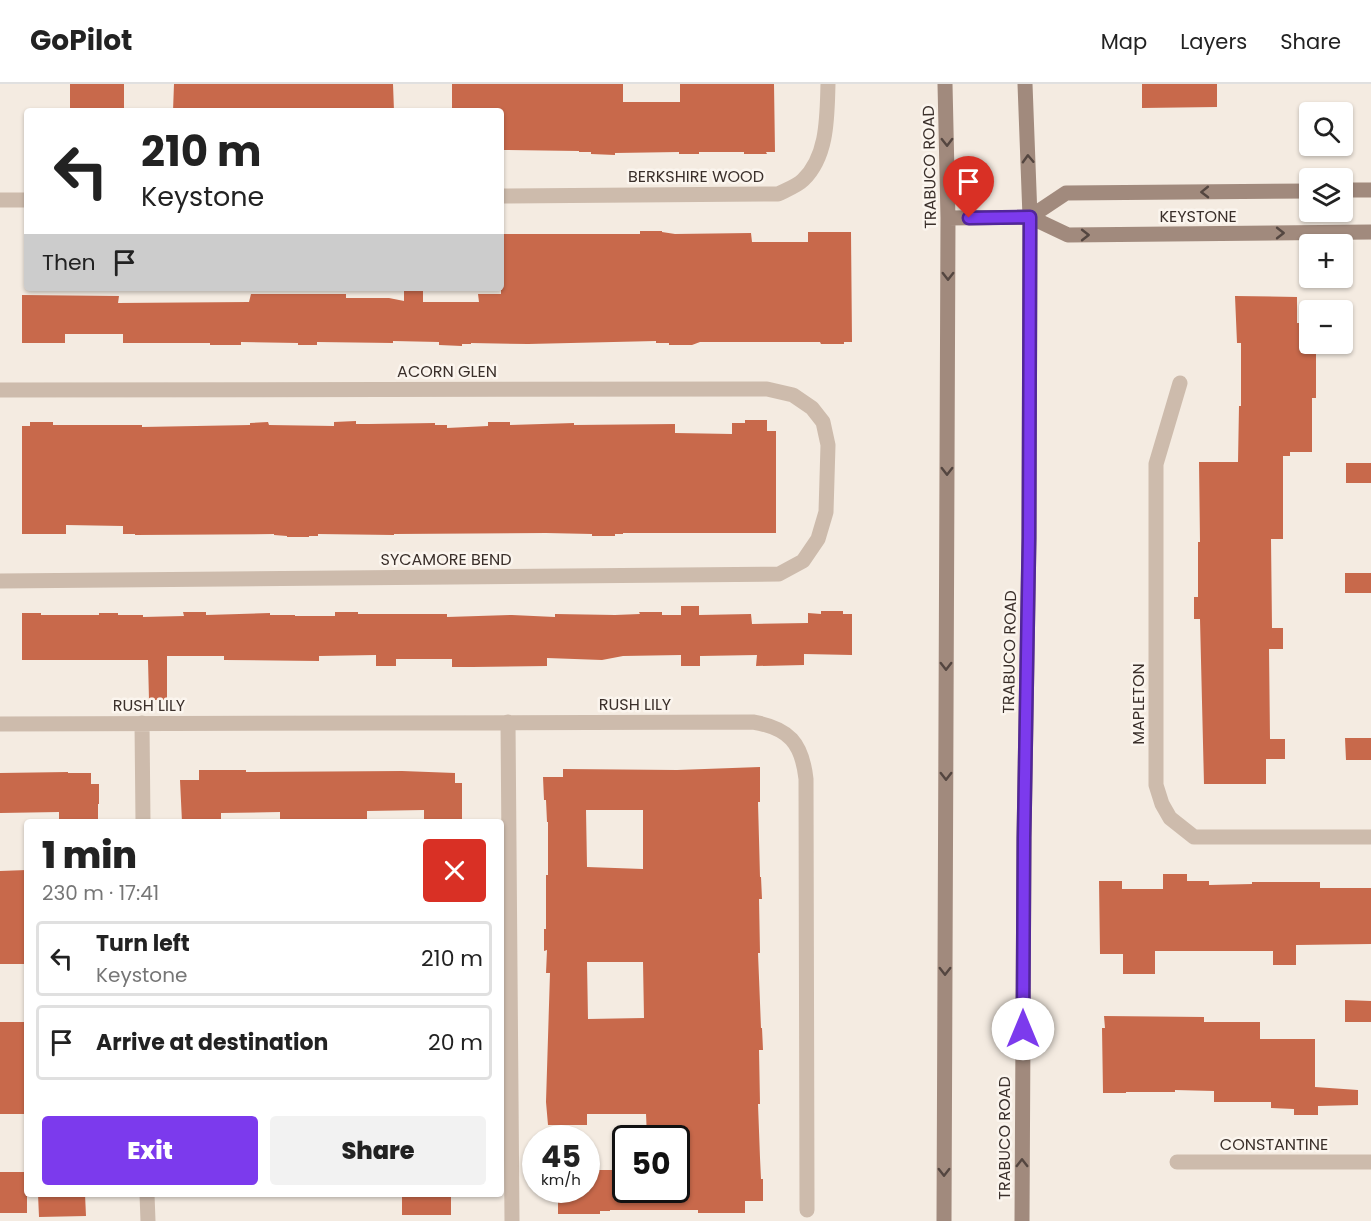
<!DOCTYPE html>
<html lang="en">
<head>
<meta charset="utf-8">
<style>
	body { margin:0; font-family:Poppins,sans-serif; background:#f2f2f2; color:#222; height:100vh; display:flex; flex-direction:column; font-size:22px; white-space:nowrap }
	* { box-sizing:border-box; margin:0 }
	p { font-size:20px; color:#767676 }
	.icon { flex:none; width:33px; height:33px; fill:none; stroke:currentColor; stroke-width:2; stroke-linecap:round; stroke-linejoin:round }
	.map { position:relative; flex:1; overflow:hidden }
	.side { position:absolute; left:24px; top:735px; width:480px; height:378px; display:flex; flex-direction:column; background:#fff; border-radius:6px; box-shadow:0 2px 4px #0004 }
	.side>* { flex:none }
	.banner { position:absolute; left:24px; top:24px; width:480px; height:183px; border-radius:6px; box-shadow:0 2px 4px #0004; background:#fff; color:#222; overflow:hidden }
	.controls { position:absolute; left:1299px; top:18px; display:grid; gap:12px }
	.controls a { display:grid; place-items:center; width:54px; height:54px; border-radius:6px; background:#fff; box-shadow:0 2px 4px #0004; font-size:30px }
	.speed { position:absolute; left:522px; top:1041px; display:flex; gap:12px; font-size:30px; font-weight:700; text-align:center }
	.speed>* { display:grid; place-content:center; width:78px; height:78px; border-radius:50%; background:#fff; box-shadow:0 2px 4px #0004; line-height:1 }
	.speed small { font-size:15px; font-weight:400 }
	.speed .limit { border:3px solid #111; border-radius:9px; background:#fff; color:#111 }
	.pin { position:absolute; display:grid; place-items:center; width:51px; height:51px; color:#fff; margin:-62px -26px; border-radius:50% 50% 50% 0; rotate:-45deg; box-shadow:0 0 6px #0007 }
	.pin .icon { rotate:45deg }
	.me { position:absolute; width:66px; margin:-33px; rotate:0deg; stroke-linejoin:round; filter:drop-shadow(0 0 4px #0008) }
	.turn { display:flex; align-items:center; gap:21px; height:126px; padding:0 18px; font-size:27px }
	.turn .icon { width:78px; height:78px; stroke-width:2.5 }
	.turn b { display:block; font-size:42px; line-height:51px }
	.then { display:flex; align-items:center; height:57px; padding:0 18px; background:#0003; gap:12px; font-size:22px }
	.round { display:grid; place-items:center; flex:none; width:63px; height:63px; border-radius:6px; background:#f2f2f2 }
	.head { display:flex; align-items:center; justify-content:space-between; height:102px; padding:0 18px }
	h1 { font-size:36px; font-weight:800; line-height:45px }
	.cta { display:flex; gap:12px; margin-top:auto; padding:12px 18px }
	.cta a { flex:1; height:69px; border-radius:6px; background:#7c3aed; color:#fff; font-size:24px; font-weight:800; line-height:69px; text-align:center }
	.cta a+a { background:#f2f2f2; color:#222 }
	ul { padding:0; list-style:none }
	li { display:flex; align-items:center; gap:18px; height:75px; margin:0 12px 9px; padding:0 6px; border:3px solid #e0e0e0; border-radius:6px }
	li div { flex:1 }
	li b { display:block; font-size:22px }
	li em { font-style:normal }
	header { display:flex; align-items:center; gap:36px; box-sizing:border-box; height:84px; padding:0 30px; background:#fff; border-bottom:2px solid #e0e0e0 }
	header strong { font-size:28px }
	nav { display:flex; gap:33px; margin-inline-start:auto; font-size:21px }
	.map>svg:first-child { display:block }
	.building { fill:#c8694b; fill-rule:evenodd }
	.lines { fill:none; stroke-linecap:round; stroke-linejoin:round }
	.street { stroke:#cdbbac; stroke-width:15 }
	.secondary { stroke:#a18a7d; stroke-width:15 }
	.oneway { stroke:#544640 }
	.route-casing { stroke:#51269a; stroke-width:15 }
	.route { stroke:#7c3aed; stroke-width:10 }
	.labels { text-anchor:middle; stroke-width:5; stroke-linejoin:round; paint-order:stroke }
	.street-label { font-size:16px; fill:#3b302b; stroke:#fbf5ee }
</style>
</head>
<body>
<header>
<strong>GoPilot</strong>
<nav><a>Map</a><a>Layers</a><a>Share</a></nav>
</header>
<div class="map">
<svg width="1371" height="1137" viewBox="0 0 1371 1137">
	<rect width="100%" height="100%" fill="#f4ebe1"/>
	<path class="building" d="M70,0H124V27H70Z
		M174,0H393L394,27H173Z
		M452,0H623V18H680V0H774L775,68H766L767,70H744V68H699V70H679V68L615,69V71L591,70V68H579V67L502,66L501,27H452Z
		M1142,0H1217V23L1142,24Z
		M640,147H662V148L675,150L751,149L752,158H808V148H851L852,258H844V260H821L820,258H700L692,261H669V259H656V257L528,260L471,259V260H462V262L439,261V258L393,257V259L317,258V261H298V259L241,258V261H210V259H123V250H65V259H22V211L119,212L118,219L249,218L251,210H346V214H389L404,217V204H423V218H479L478,210H501V150H640Z
		M1235,212L1297,213V239H1310V268H1316V314H1312V368H1290V372H1283V455H1271L1272,544H1283V565H1269L1270,655H1285V675H1266V700H1204L1200,535H1194V513H1198V458H1200L1199,378H1238L1239,322H1241V259H1237Z
		M745,336H767V347H776V449H623V450H615V452H592V450L546,449L394,450V451L318,450V452H309V453H287V452L274,451V450L135,451V450H123V442L66,441V450H22V342H30V338H53V341H142V343L250,341V339L268,338L269,341L334,342V338L356,337V340H369L435,339V341H447V344L488,342V338H510V341L574,339V341L675,340V349L732,350V339H745Z
		M1346,379H1371V399H1346Z
		M1345,489H1371V509H1345Z
		M681,522H699V531L751,530L752,540L808,539V529L821,530V527H843V530H852V571L804,570V581L756,582L757,571L700,572V582H681V571L623,572L602,576L547,574V582L472,583H452V575H396V582H376V571L319,572V577L224,576V572H167V616H149L148,576H22V529H41V531H99V529H118V531H143V533L184,532L183,528H206V531L270,529V531H295V532H335V528H358V530H447V533L512,531L555,533V530L615,531L640,530L639,528H662V531H681Z
		M1345,654H1371V676H1346Z
		M760,683V718H758L760,793H761L762,815H759L760,869H758L761,944H762L763,966H759L760,1020H758L760,1074L761,1095H763V1117H745V1129H698V1126H610V1127H600V1130H558V1106H586V1086H626V1106H676V1053H647L646,1030H587V1041H548L546,1018L550,889H546L547,866L544,867V845H546V791H548V738H547L546,716H544L543,693H563V685L677,686ZM586,726H643V785L587,783ZM587,878H643L644,934L588,935Z
		M199,686H246V688L402,687L455,689V699H462V738H424V726L367,727V738H280V728L221,729V738H182L180,696H199Z
		M68,688V689H91V700H99V720H98V738H59V728L0,729V689Z
		M27,786V880H0V787Z
		M1163,790H1187V797H1209V801L1252,800V798H1320V804H1371V860L1296,861V881H1273V867H1155V890H1123V870H1100L1099,797H1122V805H1163Z
		M1345,916L1371,917V938H1345Z
		M1104,932L1204,933V938H1260V955H1315V1003L1358,1006V1021L1318,1022V1031H1294V1025L1271,1024V1018H1214V1007L1175,1006V1008H1126V1009H1103L1102,944H1105Z
		M0,938H27V1030H0Z
		M0,1088H27V1129H0Z
		M38,1110H85L86,1132L39,1133Z
		M402,1110H451V1131H402Z"/>
	<g class="lines">
		<path class="street" d="M501,112L778,110C786,106 797,102 803,96C828,72 827,32 828,0
			M0,116H27
			M1180,299L1156,380V701L1162,720L1170,734L1194,753H1371
			M0,306L767,305L793,311L812,324L823,338L828,361L826,428L818,455L803,477L779,490L0,497
			M508,638L512,1137
			M142,639L143,738
			M0,640L753,638C789,644 802,659 806,695L807,1126
			M1177,1078H1371
			M147,1110L148,1137"/>
		<path class="secondary" d="M1342,106H1371
			M1030,133L1066,109L1310,107
			M948,134L1030,133L1068,151L1371,148
			M944,1137L948,134L945,0
			M1022,1137L1024,754L1029,454L1030,133L1025,0"/>
	</g>
	<defs><path id="oneway-chevron" d="M-2-3.5L2.5 0L-2 3.5" fill="none" stroke-width="1.6" stroke-linecap="round" stroke-linejoin="round" transform="scale(1.5)"/></defs>
	<g class="oneway">
		<use href="#oneway-chevron" transform="translate(947 58) rotate(89)"/>
		<use href="#oneway-chevron" transform="translate(1028 75) rotate(-92)"/>
		<use href="#oneway-chevron" transform="translate(1205 108) rotate(179)"/>
		<use href="#oneway-chevron" transform="translate(1280 149)"/>
		<use href="#oneway-chevron" transform="translate(1085 151)"/>
		<use href="#oneway-chevron" transform="translate(948 192) rotate(90)"/>
		<use href="#oneway-chevron" transform="translate(947 387) rotate(90)"/>
		<use href="#oneway-chevron" transform="translate(946 582) rotate(90)"/>
		<use href="#oneway-chevron" transform="translate(946 692) rotate(90)"/>
		<use href="#oneway-chevron" transform="translate(945 887) rotate(90)"/>
		<use href="#oneway-chevron" transform="translate(1022 1079) rotate(-90)"/>
		<use href="#oneway-chevron" transform="translate(944 1088) rotate(90)"/>
	</g>
	<g class="lines">
		<defs>
			<path id="route" d="M969,134L1030,133L1029,454L1024,754L1023,945"/>
		</defs>
		<use href="#route" class="route-casing"/>
		<use href="#route" class="route"/>
	</g>
	<g class="labels">
		<g class="street-label">
			<text transform="translate(929 83) rotate(-91)" y="6">TRABUCO ROAD</text>
			<text x="696" y="98">BERKSHIRE WOOD</text>
			<text x="1198" y="138">KEYSTONE</text>
			<text x="447" y="293">ACORN GLEN</text>
			<text x="446" y="481">SYCAMORE BEND</text>
			<text transform="translate(1009 568) rotate(-89)" y="6">TRABUCO ROAD</text>
			<text x="635" y="626">RUSH LILY</text>
			<text transform="translate(1138 620) rotate(-90)" y="6">MAPLETON</text>
			<text x="149" y="627">RUSH LILY</text>
			<text transform="translate(1004 1054) rotate(-90)" y="6">TRABUCO ROAD</text>
			<text x="1274" y="1066">CONSTANTINE</text>
		</g>
	</g>
</svg>
<div class="controls">
<a><svg class="icon" aria-label="search" viewBox="0 0 24 24"><circle cx="10" cy="10" r="6"/><path d="M15 15l6 6"/></svg></a>
<a><svg class="icon" aria-label="layers" viewBox="0 0 24 24"><path d="M12 4l9 5-9 5-9-5zM3 14l9 5 9-5"/></svg></a>
<a>+</a>
<a>−</a>
</div>
<div class="speed"><div>45<small>km/h</small></div><div class="limit">50</div></div>
<div class="pin" style="left:969px;top:134px;background:#d93025"><svg class="icon" aria-label="arrive" viewBox="0 0 24 24"><path d="M6 21V4h12l-3 4 3 4H6"/></svg></div>
<svg class="me" style="left:1023px;top:945px" viewBox="-20 -20 40 40"><circle r="19" fill="#fff"/><path d="M0-13L10 11 0 6-10 11z" fill="#7c3aed"/></svg>
<div class="banner">
<div class="turn"><svg class="icon" aria-label="left" viewBox="0 0 24 24"><path d="M17 20v-9H6M10 6l-5 5 5 5"/></svg><div><b>210 m</b>Keystone</div></div>
<div class="then">Then<svg class="icon" aria-label="arrive" viewBox="0 0 24 24"><path d="M6 21V4h12l-3 4 3 4H6"/></svg></div>
</div>
<section class="side">
<div class="head"><div><h1>1 min</h1><p>230 m · 17:41</p></div><a class="round" style="background:#d93025;color:#fff"><svg class="icon" aria-label="close" viewBox="0 0 24 24"><path d="M6 6l12 12M18 6L6 18"/></svg></a></div>
<ul>
<li><svg class="icon" aria-label="left" viewBox="0 0 24 24"><path d="M17 20v-9H6M10 6l-5 5 5 5"/></svg><div><b>Turn left</b><p>Keystone</p></div><em>210 m</em></li>
<li><svg class="icon" aria-label="arrive" viewBox="0 0 24 24"><path d="M6 21V4h12l-3 4 3 4H6"/></svg><div><b>Arrive at destination</b></div><em>20 m</em></li>
</ul>
<div class="cta"><a>Exit</a><a>Share</a></div>
</section>
</div>
</body>
</html>
